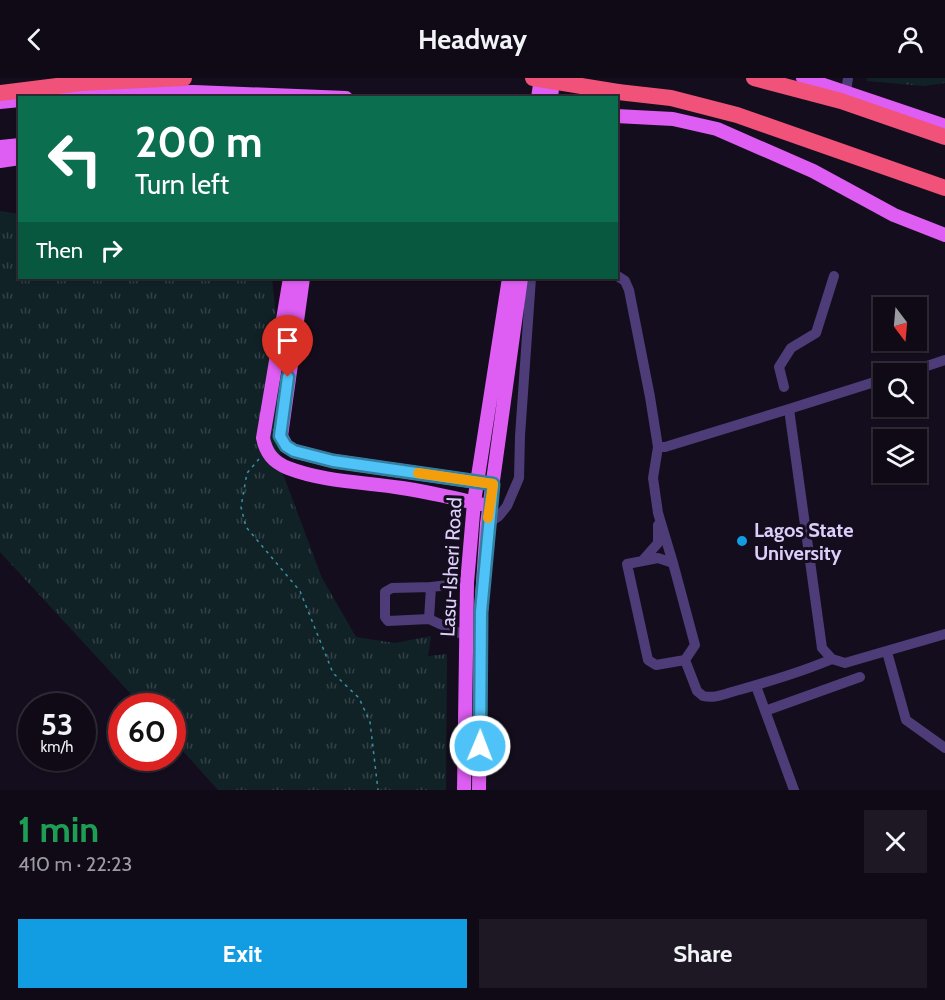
<!DOCTYPE html>
<html lang="en">
<head>
<meta charset="utf-8">
<style>
	body { margin:0; font-family:Cabin,sans-serif; background:#1d1823; color:#f1f3f6; height:100vh; display:flex; flex-direction:column; font-size:22px; white-space:nowrap }
	* { box-sizing:border-box; margin:0 }
	p { font-size:20px; color:#9b9aa1 }
	.icon { flex:none; width:33px; height:33px; fill:none; stroke:currentColor; stroke-width:2; stroke-linecap:round; stroke-linejoin:round }
	.map { position:relative; height:712px; overflow:hidden }
	.panel { display:flex; flex-direction:column; background:#0f0a16; flex:1 }
	.panel>* { flex:none }
	.top-card { position:absolute; left:18px; top:18px; width:600px; height:183px; border-radius:0px; box-shadow:0 2px 4px #0004,0 0 0 2px #2f2b35; background:#0b6e4f; color:#fff; overflow:hidden }
	.needle { width:39px; rotate:164deg }
	.buttons { position:absolute; left:873px; top:219px; display:grid; gap:12px }
	.buttons a { display:grid; place-items:center; width:54px; height:54px; border-radius:0px; background:#0f0a16; box-shadow:0 2px 4px #0004,0 0 0 2px #2f2b35; font-size:30px }
	.speed { position:absolute; left:18px; top:615px; display:flex; gap:12px; font-size:30px; font-weight:700; text-align:center }
	.speed>* { display:grid; place-content:center; width:78px; height:78px; border-radius:50%; background:#0f0a16; box-shadow:0 2px 4px #0004,0 0 0 2px #2f2b35; line-height:1 }
	.speed small { font-size:15px; font-weight:400 }
	.speed .limit { border:9px solid #d22; background:#fff; color:#111 }
	.pin { position:absolute; display:grid; place-items:center; width:51px; height:51px; color:#fff; margin:-62px -26px; border-radius:50% 50% 50% 0; rotate:-45deg; box-shadow:0 0 6px #0007 }
	.pin .icon { rotate:45deg }
	.me { position:absolute; width:66px; margin:-33px; rotate:1deg; stroke-linejoin:round; filter:drop-shadow(0 0 4px #0008) }
	.turn { display:flex; align-items:center; gap:21px; height:126px; padding:0 18px; font-size:27px }
	.turn .icon { width:78px; height:78px; stroke-width:2.5 }
	.turn b { display:block; font-size:42px; line-height:51px }
	.then { display:flex; align-items:center; height:57px; padding:0 18px; background:#0003; gap:12px; font-size:22px }
	.round { display:grid; place-items:center; flex:none; width:63px; height:63px; border-radius:0px; background:#1d1823 }
	.headline { display:flex; align-items:center; justify-content:space-between; height:102px; padding:0 18px }
	h1 { font-size:36px; font-weight:700; line-height:45px; color:#1e9e55 }
	.primary-button { display:flex; gap:12px; margin-top:auto; padding:12px 18px }
	.primary-button a { flex:1; height:69px; border-radius:0px; background:#129ce2; color:#fff; font-size:24px; font-weight:700; line-height:69px; text-align:center }
	.primary-button a+a { background:#1d1823; color:#f1f3f6 }
	header { display:flex; justify-content:space-between; align-items:center; height:78px; padding:0 18px; background:#0f0a16; font-size:27px; font-weight:700 }
	.map>svg:first-child { display:block }
	.grass { fill:url(#grass-tufts) }
	.lines { fill:none; stroke-linecap:round; stroke-linejoin:round }
	.path { stroke:#3792a6; stroke-width:1.5; stroke-dasharray:3 4.5; stroke-linecap:butt }
	.minor { stroke:#4d3c78; stroke-width:10 }
	.major { stroke:#de5df2; stroke-width:14 }
	.highway { stroke:#f15279; stroke-width:16 }
	.highway-bridge { stroke:#f15279; stroke-width:16 }
	.route-casing { stroke:#337fa1; stroke-width:15 }
	.route { stroke:#4fc3f7; stroke-width:10 }
	.slow { stroke:#f59e0b; stroke-width:10 }
	.poi-dot { fill:#129ce2; stroke:#140d1d; stroke-width:2 }
	.labels { text-anchor:middle; stroke-width:6; stroke-linejoin:round; paint-order:stroke }
	.poi-label { font-size:20px; font-weight:bold; fill:#decefb; stroke:#140d1d; text-anchor:start }
	.street-label { font-size:20px; fill:#decefb; stroke:#140d1d }
</style>
</head>
<body>
<header><svg class="icon" aria-label="back" viewBox="0 0 24 24"><path d="M15 5l-7 7 7 7"/></svg>Headway<svg class="icon" aria-label="person" viewBox="0 0 24 24"><circle cx="12" cy="8" r="4"/><path d="M4 21q1-7 8-7t8 7"/></svg></header>
<div class="map">
<svg width="945" height="712" viewBox="0 0 945 712">
	<defs>
		<pattern id="grass-tufts" width="24" height="20" patternUnits="userSpaceOnUse" patternTransform="scale(1.5)"><rect width="24" height="20" fill="#112227"/><path d="M3 7l-1-3M5 7V3M7 7l1-3M15 17l-1-3M17 17v-4M19 17l1-3" fill="none" stroke="#334147"/></pattern>
	</defs>
	<rect width="100%" height="100%" fill="#140d1d"/>
	<path class="grass" d="M867,0H945V5L924,8L867,3Z
		M0,133L19,136L20,200H272L282,297L280,388L322,500L356,559L395,565L431,558L428,578L447,576L446,712H218L173,662L172,628H142L0,474Z"/>
	<g class="lines">
		<path class="path" d="M259,381L247,395L241,429L246,449L300,513L333,595L359,620L370,644L378,712"/>
		<path class="minor" d="M846,14L848,0
			M616,197L625,203L629,212L650,319L658,369H665L789,331
			M903,296L945,282
			M884,301L789,331L822,570L832,581L845,585L945,556
			M784,309L779,289L791,270L816,255L834,198
			M658,369L653,400L658,435L673,485
			M487,446L499,438L507,428L519,400L520,358L531,200
			M643,482L658,465V447
			M429,541L388,543L385,539V514L392,510L431,509
			M466,558L429,541L431,509L467,505
			M887,574L906,642L945,670
			M685,582L695,567L673,485L658,480L627,486L648,582L656,587L685,582L697,613L703,618C716,621 726,615 739,612C771,603 802,594 832,581
			M756,608L794,712
			M765,633L860,599"/>
		<path class="major" d="M803,0L945,48
			M46,20L99,15L194,14L346,20
			M538,20L541,0
			M551,20L553,0
			M0,24L20,22
			M616,38L673,41L717,51L813,93L894,137L945,157
			M0,69L20,67
			M0,83L20,80
			M290,200L263,360C266,375 273,384 288,390C324,404 365,404 402,410C429,414 454,420 480,426
			M303,200L281,358L286,368L294,373L333,383L485,405
			M464,712L467,505L474,424L509,200
			M479,712L481,534L487,446L521,200"/>
		<path class="highway" d="M754,0L841,23L945,59
			M618,14L671,20L737,37L945,110
			M0,15L81,5L184,0"/>
		<path class="highway-bridge" d="M533,0L618,14"/>
	</g>
	<g class="lines">
		<defs>
			<path id="route" d="M288,299L280,358L286,368L294,373L333,383L493,406L481,534L480,668"/>
		</defs>
		<use href="#route" class="route-casing"/>
		<use href="#route" class="route"/>
		<path class="slow" d="M418,395L493,406L488,440"/>
	</g>
	<circle class="poi-dot" cx="742" cy="463" r="6"/>
	<g class="labels">
		<g class="poi-label">
			<text x="754" y="459">Lagos State<tspan x="754" dy="23">University</tspan></text>
		</g>
		<g class="street-label">
			<text transform="translate(451 489) rotate(-87)" y="7">Lasu-Isheri Road</text>
		</g>
	</g>
</svg>
<div class="buttons">
<a><svg class="needle" viewBox="-14 -14 28 28"><path d="M0-13l5 13h-10z" fill="#e53935"/><path d="M0 13l5-13h-10z" fill="#9b9aa1"/></svg></a>
<a><svg class="icon" aria-label="search" viewBox="0 0 24 24"><circle cx="10" cy="10" r="6"/><path d="M15 15l6 6"/></svg></a>
<a><svg class="icon" aria-label="layers" viewBox="0 0 24 24"><path d="M12 4l9 5-9 5-9-5zM3 14l9 5 9-5"/></svg></a>
</div>
<div class="speed"><div>53<small>km/h</small></div><div class="limit">60</div></div>
<div class="pin" style="left:288px;top:299px;background:#d93025"><svg class="icon" aria-label="arrive" viewBox="0 0 24 24"><path d="M6 21V4h12l-3 4 3 4H6"/></svg></div>
<svg class="me" style="left:480px;top:668px" viewBox="-20 -20 40 40"><circle r="17" fill="#4fc3f7" stroke="#fff" stroke-width="3"/><path d="M0-11L8 9 0 5-8 9z" fill="#fff"/></svg>
<div class="top-card">
<div class="turn"><svg class="icon" aria-label="left" viewBox="0 0 24 24"><path d="M17 20v-9H6M10 6l-5 5 5 5"/></svg><div><b>200 m</b>Turn left</div></div>
<div class="then">Then<svg class="icon" aria-label="right" viewBox="0 0 24 24"><path d="M7 20v-9h11M14 6l5 5-5 5"/></svg></div>
</div>
</div>
<section class="panel">
<div class="headline"><div><h1>1 min</h1><p>410 m · 22:23</p></div><a class="round"><svg class="icon" aria-label="close" viewBox="0 0 24 24"><path d="M6 6l12 12M18 6L6 18"/></svg></a></div>
<div class="primary-button"><a>Exit</a><a>Share</a></div>
</section>
</body>
</html>
